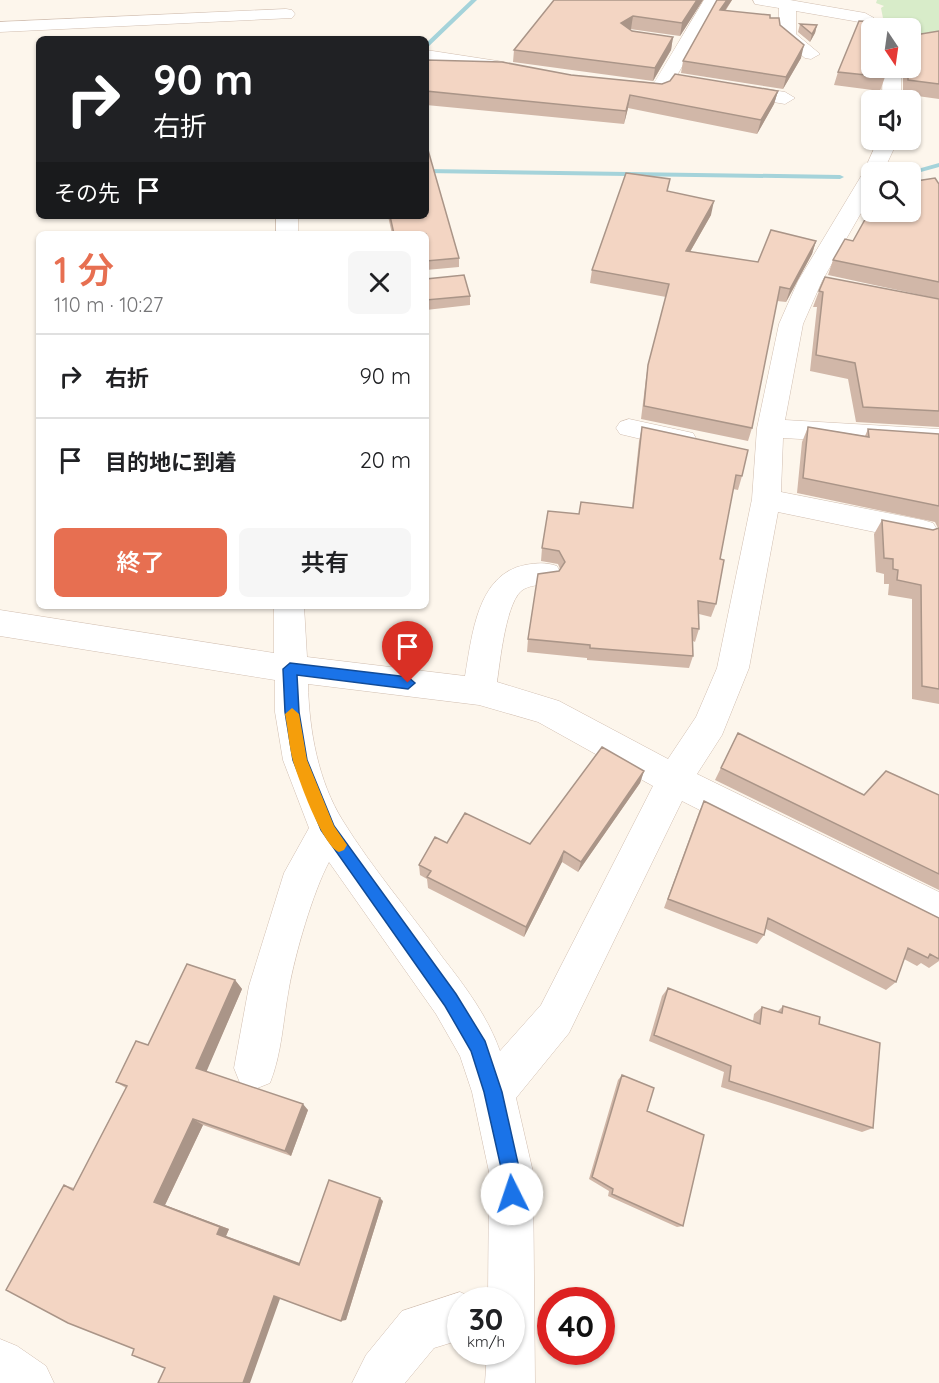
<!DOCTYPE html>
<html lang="ja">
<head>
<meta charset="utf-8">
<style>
	body { margin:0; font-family:Quicksand,"Noto Sans JP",sans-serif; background:#f6f6f6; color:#202124; height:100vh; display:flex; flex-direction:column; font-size:22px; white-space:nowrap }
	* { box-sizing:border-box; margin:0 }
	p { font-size:20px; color:#757577 }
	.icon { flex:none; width:33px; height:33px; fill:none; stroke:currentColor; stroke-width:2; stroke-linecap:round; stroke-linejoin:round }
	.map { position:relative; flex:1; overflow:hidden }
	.drawer { position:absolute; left:36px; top:231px; width:393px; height:378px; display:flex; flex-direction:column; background:#fff; border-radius:9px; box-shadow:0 2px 4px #0004 }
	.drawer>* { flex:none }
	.hud { position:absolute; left:36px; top:36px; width:393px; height:183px; border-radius:9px; box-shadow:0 2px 4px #0004; background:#202124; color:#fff; overflow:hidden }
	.needle { width:39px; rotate:167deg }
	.controls { position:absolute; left:861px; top:18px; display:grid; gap:12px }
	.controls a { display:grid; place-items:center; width:60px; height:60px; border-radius:9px; background:#fff; box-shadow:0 2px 4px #0004; font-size:30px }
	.speed { position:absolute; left:447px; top:1287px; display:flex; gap:12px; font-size:30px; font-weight:700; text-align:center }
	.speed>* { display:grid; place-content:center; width:78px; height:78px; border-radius:50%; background:#fff; box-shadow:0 2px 4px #0004; line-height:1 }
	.speed small { font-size:15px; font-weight:400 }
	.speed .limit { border:9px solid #d22; background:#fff; color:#111 }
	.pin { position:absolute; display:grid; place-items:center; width:51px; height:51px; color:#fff; margin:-62px -26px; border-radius:50% 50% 50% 0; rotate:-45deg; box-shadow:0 0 6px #0007 }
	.pin .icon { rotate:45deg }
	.me { position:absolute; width:66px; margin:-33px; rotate:356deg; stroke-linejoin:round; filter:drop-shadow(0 0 4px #0008) }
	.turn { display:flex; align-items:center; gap:21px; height:126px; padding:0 18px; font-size:27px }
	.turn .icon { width:78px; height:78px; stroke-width:2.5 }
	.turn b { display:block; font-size:42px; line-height:51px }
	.then { display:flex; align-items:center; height:57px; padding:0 18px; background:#0003; gap:12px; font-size:22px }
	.round { display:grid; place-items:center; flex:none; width:63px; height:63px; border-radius:9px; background:#f6f6f6 }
	.headline { display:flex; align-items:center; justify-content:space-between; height:102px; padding:0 18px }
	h1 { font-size:36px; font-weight:600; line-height:45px; color:#e76f51 }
	.action { display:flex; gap:12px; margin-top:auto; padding:12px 18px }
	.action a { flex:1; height:69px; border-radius:9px; background:#e76f51; color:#fff; font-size:24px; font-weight:600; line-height:69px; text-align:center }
	.action a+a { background:#f6f6f6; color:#202124 }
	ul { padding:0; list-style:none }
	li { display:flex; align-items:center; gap:18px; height:84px; padding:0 18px; border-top:2px solid #e0e0e0 }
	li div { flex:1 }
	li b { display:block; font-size:22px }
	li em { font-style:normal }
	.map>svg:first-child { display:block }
	.green { fill:#d8ecc9 }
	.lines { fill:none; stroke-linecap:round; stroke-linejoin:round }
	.stream { fill:#a5d3da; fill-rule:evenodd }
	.minor-casing { stroke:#d1beb0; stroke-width:1 }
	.minor { fill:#fff; fill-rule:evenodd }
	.wall { fill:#d1b7a8 }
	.shaded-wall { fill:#aa9588 }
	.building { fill:#f3d5c3; stroke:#aa9588; stroke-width:1.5 }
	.route { fill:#1a73e8; stroke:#114b97; stroke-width:1.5 }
	.slow { fill:#f59e0b }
</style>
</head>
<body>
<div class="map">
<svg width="939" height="1383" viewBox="0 0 939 1383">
	<rect width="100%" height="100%" fill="#fdf6ec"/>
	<path class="green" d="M877,0H939V35L911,38L910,28H899L884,23L881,8L884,6L876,3Z"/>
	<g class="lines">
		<path class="stream" d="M471,0H477L426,49V43Z
			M939,163V167L910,175V172H907Z
			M426,169L840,175L844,177L840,179L426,173Z"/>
		<defs>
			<path id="minor" d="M704,0H720L667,93L660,95L616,88L614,84L616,80L654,83Z
				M753,0H790L865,13L874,18L865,23L796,11V34L820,54L811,59L805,58L778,36L779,8L755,4Z
				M286,9L292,10L295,14L292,18L0,32V22Z
				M426,50L504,62L513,68L504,74L426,60Z
				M883,68H901V100H882Z
				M733,84L785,92L795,98L785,104L726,94L724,90Z
				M878,140H898L883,172H872V194L822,281L803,324L785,420L939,429V447L783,438L781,492L923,520L933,523L938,531L933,539L923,542L778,512L749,668L722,735L697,774L939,892V931L682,801L569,1033L516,1098L533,1172L535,1383H485L487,1352H512V1300H488L489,1172L472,1092L460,1056L436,1014L329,862C313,892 295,954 289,988C283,1020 282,1053 270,1083L255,1089L240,1083L234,1068L249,986L284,873L309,828L283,760L275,712V680L0,636V610L274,653V606H304L307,657L465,676C472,636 477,574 525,565C536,563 546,562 557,566L561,574L557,582C547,585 533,584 524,589C506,598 500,663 497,682L559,701L668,759L696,717L717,668L752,499L757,428L779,324L798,281L863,173ZM308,684L479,705L538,722L653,786L541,1005L500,1051C488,1017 465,986 443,958C410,912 372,868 343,821C318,781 309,730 308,684Z
				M276,216H298V234H276Z
				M629,419L693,433L697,440L693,447L683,449L620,434L616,428L620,422Z
				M460,1292L477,1300H460V1340L434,1348L405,1383H352L366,1355L402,1311Z
				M0,1339L17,1346L46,1366L54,1383H0Z"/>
		</defs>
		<use href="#minor" class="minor-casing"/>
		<use href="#minor" class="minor"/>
	</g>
	<path class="wall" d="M554,0H703L680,36L630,29L632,31L673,37L671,50L653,81L513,62L514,50Z
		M717,0H732L726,10L770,18L780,25L801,58L783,89L681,73L683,61Z
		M800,24L817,25L815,33L810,42L798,32Z
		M872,28L885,77L880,91L834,85L838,72Z
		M939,31V99L903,94V68H910L915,35Z
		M426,60L662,84L778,91L774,104L757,134L628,108L624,124L426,105Z
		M939,184V299L828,275L833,260L853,241Z
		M668,191L711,215L690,252L758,262L816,241L812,254L786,302L777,301L752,428L748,441L641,419L646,378L648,365L666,297L590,283L592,270Z
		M388,216H426L459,258V267L426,270V234H392Z
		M426,279L470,296V305L426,310Z
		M819,291L939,299V427L856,422L848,379L810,371L817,307H813Z
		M642,427L742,476L738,490L733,489L720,559L716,604L711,617L699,614V629L695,642L693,641V656L689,668L587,660V658L527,652L528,639L560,569L558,564L541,561L542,548L579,514L632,508L639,441Z
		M808,427L865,436L868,429L939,434V704L912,699V599L888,595L889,584H884V574L876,572L874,534L882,520L933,530L938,528L935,522L797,493L802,442Z
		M738,733L864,795H939V890L715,780Z
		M644,771L640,783L578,872L562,862L524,937L428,888L427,879L420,875L419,865L447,843L530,844Z
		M704,801L939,918V961L929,968L921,963L917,966L904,959L896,982L886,990L766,929L764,935L757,944L664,908L699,812Z
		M235,980L242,989L206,1071L308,1110L291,1156L203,1125L165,1205L229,1229L226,1236L299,1263L383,1201L346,1320L280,1298L165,1368L134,1349L64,1185L74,1188L126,1088L116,1082Z
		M668,988L753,1021L754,1014L762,1007L777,1012L783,1006L819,1024L873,1128L862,1132L721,1087L724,1072L649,1041L662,996Z
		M622,1075L647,1111L683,1226L677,1227L608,1196L609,1191L589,1179L618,1080Z"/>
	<path class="shaded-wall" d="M697,0H703L680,36L682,23Z
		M727,0H732L717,22L720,10Z
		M633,16L631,29L620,35L621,23Z
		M817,25L815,33L810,42L812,34Z
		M673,37L671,50L653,81L655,68Z
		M804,45L801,58L783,89L786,77Z
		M778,91L774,104L757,134L761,120Z
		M630,95L628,108L624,124L626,111Z
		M714,201L711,215L683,264L686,251Z
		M816,241L812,254L786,302L790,289Z
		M644,771L640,783L578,872L581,862Z
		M564,851L562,862L524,937L526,927Z
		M235,980L242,989L205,1075L196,1068Z
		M303,1104L308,1110L291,1156L285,1151Z
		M193,1119L203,1125L165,1205L229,1229L226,1236L305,1265H299L217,1234L154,1202Z
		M380,1198L383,1201L346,1320L341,1321Z
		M274,1296H281L250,1383H243Z"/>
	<path class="building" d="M554,0H697L682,23L633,16L621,23L632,31L673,37L655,68L514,50Z
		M717,0H727L720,10L770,15V18H779L780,25L804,45L786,77L683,61Z
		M859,21L904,23L905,28H872V68H885V77L838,72Z
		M800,24L817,25L812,34Z
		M939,31V84L908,80V68H910V34L915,35Z
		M426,60L502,62L571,75L662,84L670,81L675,74L778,91L761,120L630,95L626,111L426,91Z
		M426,143L459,258L426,261V234H394L390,216H426Z
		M626,173L670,179L667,191L714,201L686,251L758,262L771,230L816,241L790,289L780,287L752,428L644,406L648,365L669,284L592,270Z
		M935,178L939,184V282L833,260L845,239L853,241L872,207V212H910V182Z
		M464,275L470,296L426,300V279Z
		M825,277L939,299V411L863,407L855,363L816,355L823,292L819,291Z
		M642,427L748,450L742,476L736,475L720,559L724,560L716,604L698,601L699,629L692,628L693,656L590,648V645L528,639L538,574L559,571L565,562L559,551L542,548L548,511L579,514L581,502L633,508Z
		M808,427L869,437L868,429L939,434V506L803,478Z
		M882,520L933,530L939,528V689L922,686L921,585L897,580L898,570L893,569V559L884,558Z
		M738,733L864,795L886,771L939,795V874L721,768Z
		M602,747L644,771L581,862L564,851L526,927L427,877L431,871L419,865L435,837L447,843L465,813L530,844Z
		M704,801L939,918V959L930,954L928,958L908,948L896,982L768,918L764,935L668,899Z
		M187,964L235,980L196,1068L303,1104L285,1151L193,1119L154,1202L220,1227L217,1234L299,1265L329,1180L380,1198L341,1321L274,1296L243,1383H158L165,1368L132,1355L134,1349L68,1323L6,1290L64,1185L73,1190L127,1086L116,1082L136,1041L148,1045Z
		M668,988L760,1024L762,1007L782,1013L783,1006L820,1017L819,1024L880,1043L873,1128L729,1081L731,1066L654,1035Z
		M622,1075L654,1088L647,1111L704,1135L683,1226L612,1194L613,1189L592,1177Z"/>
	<path class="route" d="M290,663L408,677L415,683L408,689L297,675L299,712L307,760L334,826L456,994L485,1041L502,1092L520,1172L521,1194L518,1200L512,1203L505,1200L502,1172L484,1092L471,1051L445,1006L321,830L293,760L285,712L283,669Z"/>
	<path class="slow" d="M292,708L299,714L307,760L334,826L347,845L344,850L339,852C322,845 299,780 293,761C289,746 288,729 285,714Z"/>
</svg>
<div class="controls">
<a><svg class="needle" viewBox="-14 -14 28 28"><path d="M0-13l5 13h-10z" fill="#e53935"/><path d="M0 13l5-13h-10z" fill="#757577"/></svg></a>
<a><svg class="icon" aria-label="sound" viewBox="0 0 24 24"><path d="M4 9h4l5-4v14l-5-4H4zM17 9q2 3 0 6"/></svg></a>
<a><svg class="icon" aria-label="search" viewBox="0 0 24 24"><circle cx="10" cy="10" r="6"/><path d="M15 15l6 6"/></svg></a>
</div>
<div class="speed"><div>30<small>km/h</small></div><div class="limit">40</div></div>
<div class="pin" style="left:408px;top:683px;background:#d93025"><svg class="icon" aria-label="arrive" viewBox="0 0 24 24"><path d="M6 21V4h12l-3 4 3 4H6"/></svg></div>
<svg class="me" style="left:512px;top:1194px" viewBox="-20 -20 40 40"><circle r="19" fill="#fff"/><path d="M0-13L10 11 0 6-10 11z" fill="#1a73e8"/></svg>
<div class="hud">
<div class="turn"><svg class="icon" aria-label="right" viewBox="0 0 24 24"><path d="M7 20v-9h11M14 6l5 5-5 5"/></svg><div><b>90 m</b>右折</div></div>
<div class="then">その先<svg class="icon" aria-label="arrive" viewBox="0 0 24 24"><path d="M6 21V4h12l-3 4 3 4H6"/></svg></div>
</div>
<section class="drawer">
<div class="headline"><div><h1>1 分</h1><p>110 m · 10:27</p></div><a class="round"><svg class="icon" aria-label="close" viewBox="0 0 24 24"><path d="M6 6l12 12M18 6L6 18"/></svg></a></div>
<ul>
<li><svg class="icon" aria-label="right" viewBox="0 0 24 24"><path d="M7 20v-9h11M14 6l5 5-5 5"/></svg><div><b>右折</b></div><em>90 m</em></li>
<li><svg class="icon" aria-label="arrive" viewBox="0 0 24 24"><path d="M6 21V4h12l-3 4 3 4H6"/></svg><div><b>目的地に到着</b></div><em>20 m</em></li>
</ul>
<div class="action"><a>終了</a><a>共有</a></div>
</section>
</div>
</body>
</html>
